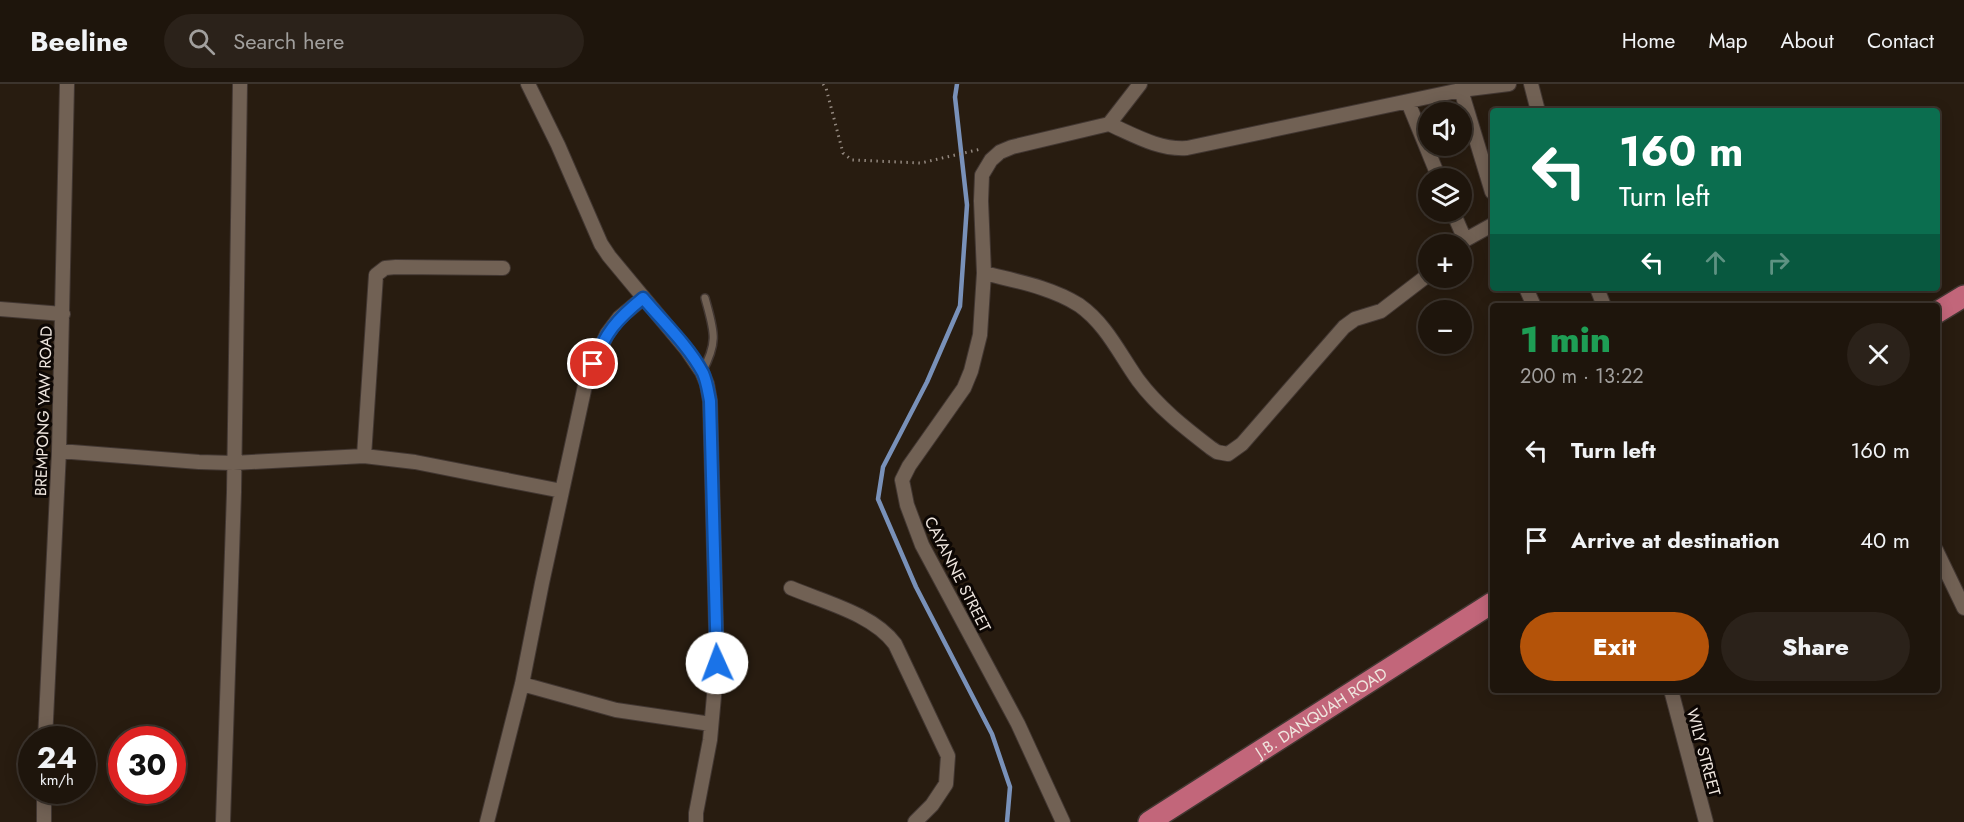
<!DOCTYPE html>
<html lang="en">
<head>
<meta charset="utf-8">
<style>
	body { margin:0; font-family:Jost,sans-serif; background:#2b221a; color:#f1f3f6; height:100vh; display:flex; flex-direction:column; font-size:22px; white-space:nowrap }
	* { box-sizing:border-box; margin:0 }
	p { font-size:20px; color:#a19f9d }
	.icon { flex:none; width:33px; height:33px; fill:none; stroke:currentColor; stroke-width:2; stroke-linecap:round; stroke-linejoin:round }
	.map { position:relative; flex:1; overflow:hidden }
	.drawer { position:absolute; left:1490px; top:219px; width:450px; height:390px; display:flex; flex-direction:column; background:#1e150c; border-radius:6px; box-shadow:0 3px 15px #0003,0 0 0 2px #3c342d }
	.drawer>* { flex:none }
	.guide { position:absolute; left:1490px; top:24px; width:450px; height:183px; border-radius:6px; box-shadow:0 3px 15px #0003,0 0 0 2px #3c342d; background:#0b6e4f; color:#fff; overflow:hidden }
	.buttons { position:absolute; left:1418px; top:18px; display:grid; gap:12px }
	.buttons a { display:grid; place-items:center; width:54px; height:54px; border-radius:50%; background:#1e150c; box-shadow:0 3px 15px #0003,0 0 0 2px #3c342d; font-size:30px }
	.speed { position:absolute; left:18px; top:642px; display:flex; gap:12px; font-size:30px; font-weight:700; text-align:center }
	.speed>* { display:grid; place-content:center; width:78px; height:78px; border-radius:50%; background:#1e150c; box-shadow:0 3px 15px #0003,0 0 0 2px #3c342d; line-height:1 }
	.speed small { font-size:15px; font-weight:400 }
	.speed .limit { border:9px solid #d22; background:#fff; color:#111 }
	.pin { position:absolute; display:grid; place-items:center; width:51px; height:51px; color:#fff; margin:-26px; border:3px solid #fff; border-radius:50%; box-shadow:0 2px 6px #0007 }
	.me { position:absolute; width:66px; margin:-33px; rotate:358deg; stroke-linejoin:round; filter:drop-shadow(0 0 4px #0008) }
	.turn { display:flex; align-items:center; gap:21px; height:126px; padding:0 30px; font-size:27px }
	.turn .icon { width:78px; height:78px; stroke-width:2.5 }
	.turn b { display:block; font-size:42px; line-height:51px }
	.lanes { display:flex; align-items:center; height:57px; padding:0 30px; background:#0003; justify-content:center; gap:30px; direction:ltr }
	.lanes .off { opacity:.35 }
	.round { display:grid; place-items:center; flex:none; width:63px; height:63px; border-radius:32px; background:#2b221a }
	.summary { display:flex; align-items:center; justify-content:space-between; height:102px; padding:0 30px }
	h1 { font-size:36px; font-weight:800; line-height:45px; color:#1e9e55 }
	.cta { display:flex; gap:12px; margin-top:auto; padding:12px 30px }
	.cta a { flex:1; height:69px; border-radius:36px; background:#b45309; color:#fff; font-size:24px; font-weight:800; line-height:69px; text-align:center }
	.cta a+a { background:#2b221a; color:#f1f3f6 }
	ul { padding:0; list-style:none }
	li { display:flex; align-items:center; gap:18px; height:90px; padding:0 30px }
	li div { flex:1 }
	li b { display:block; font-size:22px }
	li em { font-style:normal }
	header { display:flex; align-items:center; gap:36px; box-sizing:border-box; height:84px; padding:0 30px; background:#1e150c; border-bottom:2px solid #3c342d }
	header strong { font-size:28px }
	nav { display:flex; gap:33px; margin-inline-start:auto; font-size:21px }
	.search { width:420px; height:54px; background:#2b221a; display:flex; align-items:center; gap:15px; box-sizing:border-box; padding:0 21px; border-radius:33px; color:#a19f9d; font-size:22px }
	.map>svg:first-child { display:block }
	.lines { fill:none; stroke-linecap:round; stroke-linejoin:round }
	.stream { stroke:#7991b9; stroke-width:4.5 }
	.service-casing { stroke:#423732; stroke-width:10 }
	.minor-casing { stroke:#423732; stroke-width:16 }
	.trunk-casing { stroke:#423732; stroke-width:24 }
	.path { stroke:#93887f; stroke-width:3; stroke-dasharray:1.5 4.5; stroke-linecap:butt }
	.service { stroke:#716154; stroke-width:7 }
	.minor { stroke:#716154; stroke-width:14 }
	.trunk { stroke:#c2667a; stroke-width:21 }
	.route-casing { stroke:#114b97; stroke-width:15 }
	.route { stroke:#1a73e8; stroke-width:10 }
	.labels { text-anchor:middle; stroke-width:6; stroke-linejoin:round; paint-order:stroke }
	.street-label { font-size:16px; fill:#efe6df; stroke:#0d0704 }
</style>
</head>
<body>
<header>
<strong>Beeline</strong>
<div class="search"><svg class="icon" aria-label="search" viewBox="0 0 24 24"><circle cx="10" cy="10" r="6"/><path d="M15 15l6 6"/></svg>Search here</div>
<nav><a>Home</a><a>Map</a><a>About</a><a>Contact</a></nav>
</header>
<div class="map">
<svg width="1964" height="738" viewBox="0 0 1964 738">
	<rect width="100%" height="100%" fill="#281c10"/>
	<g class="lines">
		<path class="stream" d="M957,0L955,13L967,121L960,222L927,298L883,383L878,415L916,503L992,650L1010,703L1007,738"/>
		<defs>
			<path id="service" d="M702,288C719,257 714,247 705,214"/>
			<path id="minor" d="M528,0L558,61L601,160L609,172L687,266L702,288L707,300L710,317L717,579L710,656L696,729V738
				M1531,0L1538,27
				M1461,6L1492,108
				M1408,18L1439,94
				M1109,40C1134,51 1159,66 1187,64L1461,6L1509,0
				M1453,128L1465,156L1492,141
				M984,189C1015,197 1051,203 1079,221C1106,240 1119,269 1138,296C1158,323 1185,344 1211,364L1217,368L1228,370L1242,360L1344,243L1355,235L1381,227L1428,191
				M1526,204L1534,222
				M1597,204L1604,222
				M0,225L63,230
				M59,367L199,378L233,379L364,372L415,378L562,407
				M364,372L376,191L385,184L396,183L503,184
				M1936,466L1964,524
				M791,504C824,518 873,530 895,560L948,672L946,700L932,721L915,738
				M522,600L616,626L711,640
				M1671,606L1706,738
				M45,656L59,367L67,0
				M44,738V706
				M223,738L234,408L240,0
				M487,738L522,600L542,499L586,297L607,250L619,234L643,214
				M1063,738L1018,640L922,461L907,421L902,396L909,382L964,304L971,287L980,251L984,189L981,117L982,91L991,76L1000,68L1012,63L1109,40L1140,0"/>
			<g id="trunk">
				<path d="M1936,229L1964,212"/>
				<path id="s1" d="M1149,738L1492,519"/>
			</g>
		</defs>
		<use href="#service" class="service-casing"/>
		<use href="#minor" class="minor-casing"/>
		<use href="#trunk" class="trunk-casing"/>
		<path class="path" d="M823,0L826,4L843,69L852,76L921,79L981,65"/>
		<use href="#service" class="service"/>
		<use href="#minor" class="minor"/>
		<use href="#trunk" class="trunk"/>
	</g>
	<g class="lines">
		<defs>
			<path id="route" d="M593,280C606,248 616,236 643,214C663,238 688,261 703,289C707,298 708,307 710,317L717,579"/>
		</defs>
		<use href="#route" class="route-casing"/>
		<use href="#route" class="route"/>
	</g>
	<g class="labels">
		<g class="street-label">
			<text transform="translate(43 327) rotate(-88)" y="6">BREMPONG YAW ROAD</text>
			<text transform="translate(958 490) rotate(63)" y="6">CAYANNE STREET</text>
			<text dy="6" stroke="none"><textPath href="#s1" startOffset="204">J.B. DANQUAH ROAD</textPath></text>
			<text transform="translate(1704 668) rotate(75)" y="6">WILY STREET</text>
		</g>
	</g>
</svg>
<div class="buttons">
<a><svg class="icon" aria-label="sound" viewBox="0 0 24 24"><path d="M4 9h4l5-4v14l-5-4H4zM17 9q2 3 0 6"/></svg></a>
<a><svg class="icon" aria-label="layers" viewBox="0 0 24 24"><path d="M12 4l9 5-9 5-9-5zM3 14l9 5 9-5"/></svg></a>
<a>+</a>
<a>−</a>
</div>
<div class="speed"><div>24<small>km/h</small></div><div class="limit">30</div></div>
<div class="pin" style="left:593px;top:280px;background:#d93025"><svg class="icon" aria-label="arrive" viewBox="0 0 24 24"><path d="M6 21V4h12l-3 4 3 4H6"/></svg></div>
<svg class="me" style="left:717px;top:579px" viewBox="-20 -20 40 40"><circle r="19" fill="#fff"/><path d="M0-13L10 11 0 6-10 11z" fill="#1a73e8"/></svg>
<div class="guide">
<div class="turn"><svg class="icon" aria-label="left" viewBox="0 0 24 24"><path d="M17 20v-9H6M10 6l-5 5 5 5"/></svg><div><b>160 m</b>Turn left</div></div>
<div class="lanes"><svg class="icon" aria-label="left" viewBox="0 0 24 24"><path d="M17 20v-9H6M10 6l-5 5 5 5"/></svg><svg class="icon off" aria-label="ahead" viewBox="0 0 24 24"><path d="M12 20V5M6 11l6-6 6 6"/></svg><svg class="icon off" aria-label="right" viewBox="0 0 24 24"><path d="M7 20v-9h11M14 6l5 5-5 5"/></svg></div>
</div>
<section class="drawer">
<div class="summary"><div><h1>1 min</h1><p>200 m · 13:22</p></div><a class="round"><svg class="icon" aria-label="close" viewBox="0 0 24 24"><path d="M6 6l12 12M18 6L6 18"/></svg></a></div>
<ul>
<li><svg class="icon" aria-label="left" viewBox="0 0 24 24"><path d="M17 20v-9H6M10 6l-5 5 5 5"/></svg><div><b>Turn left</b></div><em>160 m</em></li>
<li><svg class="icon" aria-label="arrive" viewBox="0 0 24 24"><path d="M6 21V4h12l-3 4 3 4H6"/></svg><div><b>Arrive at destination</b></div><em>40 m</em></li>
</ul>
<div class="cta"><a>Exit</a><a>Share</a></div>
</section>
</div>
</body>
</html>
